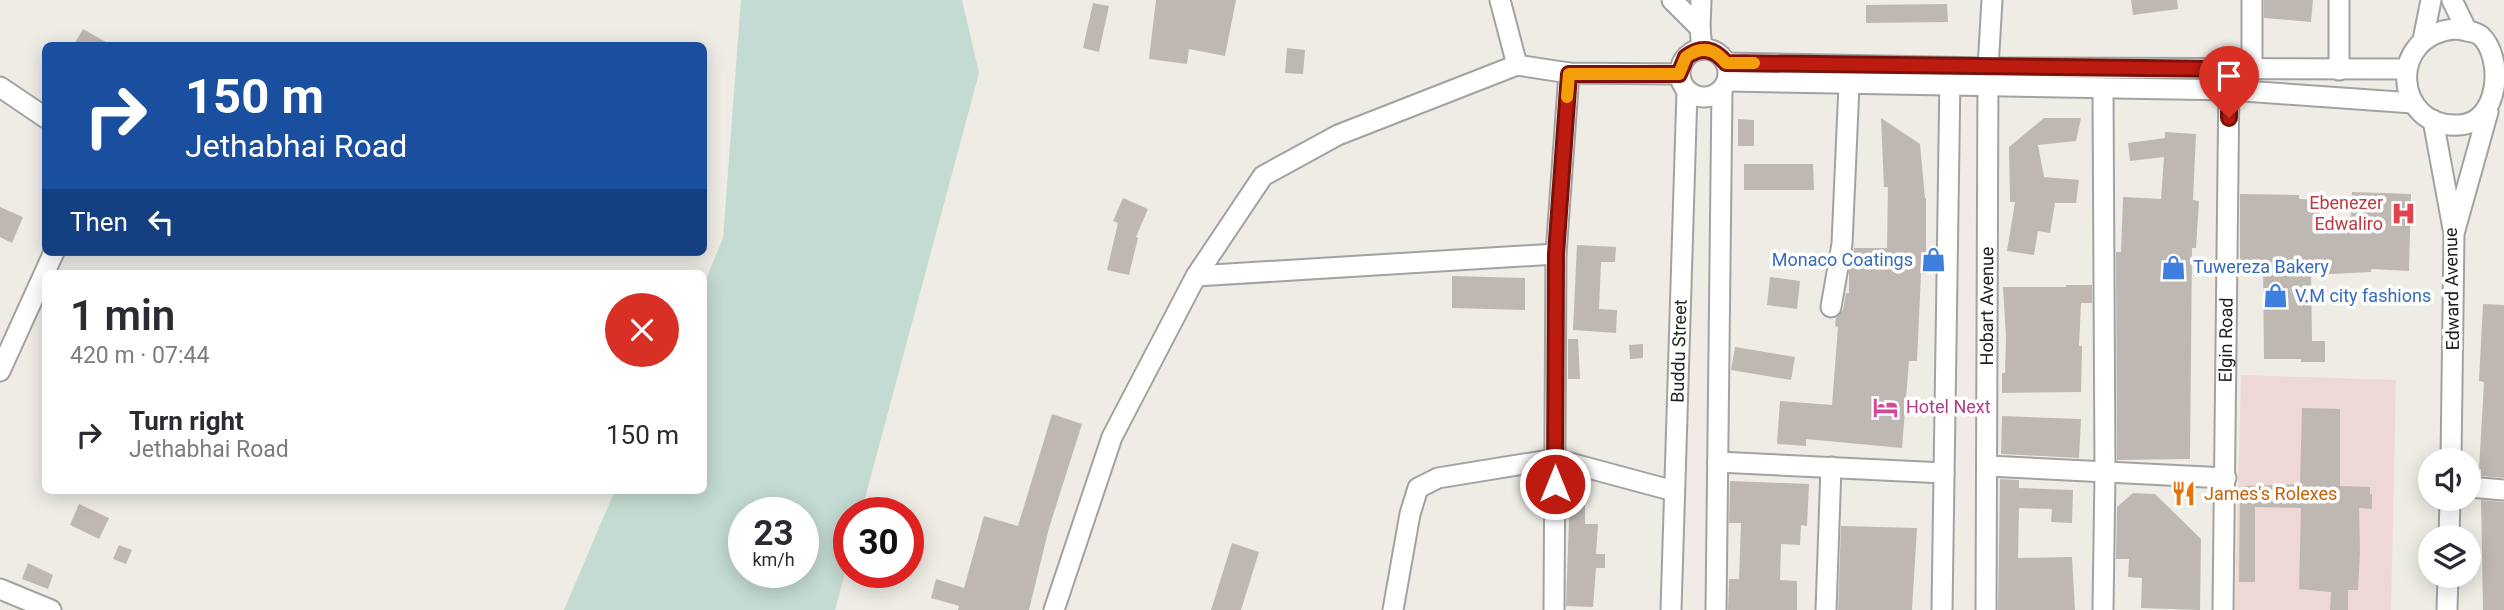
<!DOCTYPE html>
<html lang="en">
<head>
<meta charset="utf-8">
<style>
	body { margin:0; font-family:Roboto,sans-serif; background:#f2f2f3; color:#2b2b33; height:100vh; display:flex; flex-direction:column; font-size:26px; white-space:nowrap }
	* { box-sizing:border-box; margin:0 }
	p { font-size:23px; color:#7c7c81 }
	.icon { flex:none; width:38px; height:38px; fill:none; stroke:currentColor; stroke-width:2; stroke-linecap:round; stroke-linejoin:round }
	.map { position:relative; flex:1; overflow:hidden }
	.drawer { position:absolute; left:42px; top:270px; width:665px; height:224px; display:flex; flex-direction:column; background:#fff; border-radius:10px; box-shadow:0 4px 18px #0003 }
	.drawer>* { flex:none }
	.banner { position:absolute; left:42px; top:42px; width:665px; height:214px; border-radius:10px; box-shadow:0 4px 18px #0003; background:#1a4fa0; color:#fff; overflow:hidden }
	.controls { position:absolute; left:2418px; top:448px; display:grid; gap:14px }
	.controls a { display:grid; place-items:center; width:63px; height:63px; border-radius:50%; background:#fff; box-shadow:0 4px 18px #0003; font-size:35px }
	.speed { position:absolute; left:728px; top:497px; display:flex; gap:14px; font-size:35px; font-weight:700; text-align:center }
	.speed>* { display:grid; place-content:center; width:91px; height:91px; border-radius:50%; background:#fff; box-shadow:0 4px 18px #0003; line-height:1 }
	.speed small { font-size:18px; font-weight:400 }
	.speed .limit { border:10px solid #d22; background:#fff; color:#111 }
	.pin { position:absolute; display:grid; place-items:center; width:60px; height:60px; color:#fff; margin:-72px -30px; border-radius:50% 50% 50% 0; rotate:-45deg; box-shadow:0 0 7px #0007 }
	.pin .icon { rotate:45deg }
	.me { position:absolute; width:77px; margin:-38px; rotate:0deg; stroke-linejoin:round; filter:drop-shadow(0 0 5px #0008) }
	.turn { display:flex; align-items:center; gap:24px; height:147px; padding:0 28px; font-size:32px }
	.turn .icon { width:91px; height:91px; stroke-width:2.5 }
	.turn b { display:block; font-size:49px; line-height:60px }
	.then { display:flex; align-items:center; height:66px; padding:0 28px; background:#0003; gap:14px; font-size:26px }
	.round { display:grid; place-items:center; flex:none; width:74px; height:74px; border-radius:37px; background:#f2f2f3 }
	.overview { display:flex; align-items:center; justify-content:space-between; height:119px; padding:0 28px }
	h1 { font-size:42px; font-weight:600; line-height:52px }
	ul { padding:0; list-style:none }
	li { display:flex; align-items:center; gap:21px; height:91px; padding:0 28px }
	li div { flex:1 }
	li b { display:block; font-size:26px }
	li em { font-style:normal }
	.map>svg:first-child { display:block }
	.commercial { fill:#eed8d5 }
	.wetland { fill:#c3dbd2; fill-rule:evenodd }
	.building { fill:#bfb8b2 }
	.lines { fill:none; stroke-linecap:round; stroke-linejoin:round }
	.minor-casing { stroke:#a2a2a2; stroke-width:23 }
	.minor { stroke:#fff; stroke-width:19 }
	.route-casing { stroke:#7b120a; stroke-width:18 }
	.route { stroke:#bd1b0f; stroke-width:12 }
	.slow { stroke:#f59e0b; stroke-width:12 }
	.labels { text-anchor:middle; stroke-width:7; stroke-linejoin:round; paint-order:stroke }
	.health-label { font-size:18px; fill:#be3a42; stroke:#fff; text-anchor:end }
	.shop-label { font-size:18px; fill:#366cbe; stroke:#fff; text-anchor:start }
	.street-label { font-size:18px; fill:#1e1e1e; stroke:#fff }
	.hotel-label { font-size:18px; fill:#b23c85; stroke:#fff; text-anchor:start }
	.food-label { font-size:18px; fill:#c56008; stroke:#fff; text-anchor:start }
</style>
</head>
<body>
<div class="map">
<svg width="2504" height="610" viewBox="0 0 2504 610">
	<rect width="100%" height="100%" fill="#eeece5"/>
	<path class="commercial" d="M2241,375L2396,380L2391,610H2235Z"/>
	<path class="wetland" d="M741,0H962L979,73L861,513H849V558L835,610H564L615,490H704V284L723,238ZM744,513H803V572H744Z"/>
	<path class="building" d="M1156,0H1236L1225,56L1189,49L1187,64L1149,59Z
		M2131,0H2177L2178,9L2133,15Z
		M2264,0H2313L2311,22L2264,18Z
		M1093,3L1109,6L1099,52L1083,48Z
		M1947,4L1948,22L1866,23V5Z
		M83,29L113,46H73Z
		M1287,48L1305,50L1303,74L1285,73Z
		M1881,118L1920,144L1925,198H1926V274H1921L1917,361H1909L1902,448L1806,439V446L1777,444L1780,401L1832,405L1838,327L1835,326L1836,318L1843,310L1846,293H1849V272L1854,248H1887L1888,187H1884Z
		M2044,118H2081L2076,141L2038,145L2044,177L2079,180L2076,203H2055L2050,233L2038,231L2034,255L2007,251L2015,202H2010L2009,147Z
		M1738,119L1754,120V146H1738Z
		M2165,132L2196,134L2193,200L2199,201L2196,248H2192L2190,459L2117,460L2116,252H2121L2123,197L2161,199L2164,157L2130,161L2128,143L2165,138Z
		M1744,164H1813L1814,190H1744Z
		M2352,192L2411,194L2409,271L2371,269V272L2311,275L2312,341H2325V362H2301V359H2264L2263,268L2240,267V194L2299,195V199L2320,200L2319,227L2350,226Z
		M1123,198L1148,209L1136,237L1138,238L1129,275L1107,270L1118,223L1113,221Z
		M0,207L23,217L12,243L0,237Z
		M1577,245L1616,247L1615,262H1601L1599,309L1617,310L1616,333L1573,330Z
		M1452,276L1525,278V310L1452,308Z
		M1770,277L1800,281L1797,309L1767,305Z
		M2066,285H2092V303H2081L2079,346H2082L2081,392L2002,393V373H2005L2006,337L2003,287H2066Z
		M2483,304L2504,305V478L2481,476V469H2479L2484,382L2479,381Z
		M1568,339H1578L1580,379H1568Z
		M1643,344V358L1630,359L1629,345Z
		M1735,347L1795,357L1791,380L1731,370Z
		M2302,408L2340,409V486L2370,487V494H2372V509L2359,508L2360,552L2358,590H2348V610H2330L2331,592L2299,589L2301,508L2255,507V582H2239L2240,497H2242V486L2300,484Z
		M1052,414L1082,424L1049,528L1029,610H958L959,606L931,598L936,579L964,588L984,516L1018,526Z
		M2002,416L2081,419L2079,458L2001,454Z
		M1573,476L1585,480V524H1598L1596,554H1605V568H1596L1593,607L1566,606L1569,519H1567V477Z
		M2000,479L2019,480V488L2073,490L2072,523L2051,522L2052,509L2019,508L2018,558L2072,557L2075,610H1998Z
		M1730,481L1809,484L1807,526L1801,525L1800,545L1781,544L1780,580L1797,581V610H1728L1729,579H1739L1741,523H1729Z
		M2133,493L2155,494L2201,539L2200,610L2141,608L2142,578L2128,577L2129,559H2116L2117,507Z
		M2481,500L2504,502V610H2483Z
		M79,504L109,518L99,539L70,525Z
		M1841,526L1917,528L1912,610H1838Z
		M1232,543L1259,552L1241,610H1211Z
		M119,545L132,550L126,564L113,559Z
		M28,563L53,575L48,589L22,579Z"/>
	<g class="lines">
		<defs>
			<g id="minor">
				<path d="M1500,0L1517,65"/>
				<path d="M1672,0L1700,28"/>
				<path d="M1701,0L1700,28L1702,49"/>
				<path d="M2252,0V70"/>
				<path d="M2339,0V70"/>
				<path d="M2452,0L2467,31"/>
				<path d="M2455,29C2464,30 2474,31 2481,36C2504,58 2500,123 2459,125C2394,129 2386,35 2455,29Z"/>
				<path d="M2423,40L2431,0"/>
				<circle cx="1704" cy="73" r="24"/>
				<path d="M1726,63L1988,68L2406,69"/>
				<path d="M1727,81L2230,90L2413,103"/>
				<path d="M0,87L46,118"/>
				<path d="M2103,89L2105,473L2103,610"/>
				<path d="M2433,120L2454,234L2451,460"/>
				<path d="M2455,230L2488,112"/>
				<path d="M1196,276L1556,254"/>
				<path d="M1831,307L1842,244L1849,85"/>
				<path d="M0,371L54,252"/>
				<path d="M1718,462L1944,473"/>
				<path d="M1988,466L2226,478"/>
				<path d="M2469,487L2504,490"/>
				<path d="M2449,537L2450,499"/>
				<path d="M0,589L51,610"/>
				<path d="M1054,610L1112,437L1196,276L1263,176L1338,135L1517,65L1569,73L1679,74"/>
				<path d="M1393,610L1410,514L1418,488L1438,478L1555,459L1674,491"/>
				<path d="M1554,610L1556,254L1569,73"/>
				<path id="s1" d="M1671,610L1687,91"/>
				<path d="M1716,610L1722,89"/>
				<path d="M1826,610L1831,467"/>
				<path d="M1942,610L1950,76"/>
				<path id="s2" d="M1986,610L1988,68L1992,0"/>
				<path id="s3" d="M2223,610L2229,79"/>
				<path d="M2447,610L2448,576"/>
			</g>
		</defs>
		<use href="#minor" class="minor-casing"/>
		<use href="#minor" class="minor"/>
	</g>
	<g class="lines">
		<defs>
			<path id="route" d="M1555,484L1556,254L1569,74H1679L1686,57C1701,46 1714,48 1726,63L2229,69V118"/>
		</defs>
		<use href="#route" class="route-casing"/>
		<use href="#route" class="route"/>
		<path class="slow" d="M1567,97L1569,74H1679L1686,57C1701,46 1714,48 1726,63H1754"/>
	</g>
	<defs>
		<symbol id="hospital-bare" viewBox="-9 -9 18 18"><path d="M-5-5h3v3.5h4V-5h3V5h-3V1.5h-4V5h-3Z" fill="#e0444e" stroke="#fff" stroke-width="2.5" paint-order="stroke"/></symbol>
		<symbol id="shop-bare" viewBox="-9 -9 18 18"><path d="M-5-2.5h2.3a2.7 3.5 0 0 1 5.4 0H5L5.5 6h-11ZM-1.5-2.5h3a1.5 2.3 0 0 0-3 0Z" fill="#3f7fe0" stroke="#fff" stroke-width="2.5" paint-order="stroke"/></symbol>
		<symbol id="hotel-bare" viewBox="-9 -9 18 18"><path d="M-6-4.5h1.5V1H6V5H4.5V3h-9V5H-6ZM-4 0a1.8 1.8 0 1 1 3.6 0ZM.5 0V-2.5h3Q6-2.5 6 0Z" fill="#d1479c" stroke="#fff" stroke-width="2.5" paint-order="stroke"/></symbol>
		<symbol id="restaurant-bare" viewBox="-9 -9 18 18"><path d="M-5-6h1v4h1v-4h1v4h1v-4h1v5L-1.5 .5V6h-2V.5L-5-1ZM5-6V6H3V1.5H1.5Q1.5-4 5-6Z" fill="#e8710a" stroke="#fff" stroke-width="2.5" paint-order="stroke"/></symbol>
	</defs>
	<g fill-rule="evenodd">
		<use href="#hospital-bare" x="2386" y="196" width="35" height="35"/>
		<use href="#shop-bare" x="1916" y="242" width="35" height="35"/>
		<use href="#shop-bare" x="2156" y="250" width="35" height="35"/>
		<use href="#shop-bare" x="2258" y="278" width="35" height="35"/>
		<use href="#hotel-bare" x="1868" y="390" width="35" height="35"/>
		<use href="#restaurant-bare" x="2166" y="476" width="35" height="35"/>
	</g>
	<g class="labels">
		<g class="health-label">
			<text x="2383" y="209">Ebenezer<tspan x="2383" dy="21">Edwaliro</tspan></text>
		</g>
		<g class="shop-label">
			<text x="1913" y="266" text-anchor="end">Monaco Coatings</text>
			<text x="2193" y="273">Tuwereza Bakery</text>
			<text x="2295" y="302">V.M city fashions</text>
		</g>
		<g class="street-label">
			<text transform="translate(2452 289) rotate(-91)" y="6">Edward Avenue</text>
			<text dy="6" stroke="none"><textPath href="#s2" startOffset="304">Hobart Avenue</textPath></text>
			<text dy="6" stroke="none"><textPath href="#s3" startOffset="270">Elgin Road</textPath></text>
			<text dy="6" stroke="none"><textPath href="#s1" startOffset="259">Buddu Street</textPath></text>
		</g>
		<g class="hotel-label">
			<text x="1906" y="413">Hotel Next</text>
		</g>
		<g class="food-label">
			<text x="2204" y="500">James's Rolexes</text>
		</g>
	</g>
</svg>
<div class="controls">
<a><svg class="icon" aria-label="sound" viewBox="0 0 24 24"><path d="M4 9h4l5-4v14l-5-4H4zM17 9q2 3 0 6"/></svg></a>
<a><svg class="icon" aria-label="layers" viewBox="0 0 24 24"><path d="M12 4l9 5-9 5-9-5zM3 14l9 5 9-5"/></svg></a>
</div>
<div class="speed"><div>23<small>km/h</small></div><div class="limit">30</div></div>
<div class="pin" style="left:2229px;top:118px;background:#d93025"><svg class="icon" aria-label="arrive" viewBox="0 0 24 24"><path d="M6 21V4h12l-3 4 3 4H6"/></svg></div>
<svg class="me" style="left:1555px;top:484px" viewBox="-20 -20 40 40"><circle r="17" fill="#bd1b0f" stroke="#fff" stroke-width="3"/><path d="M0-11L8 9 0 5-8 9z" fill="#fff"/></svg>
<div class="banner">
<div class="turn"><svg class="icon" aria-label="right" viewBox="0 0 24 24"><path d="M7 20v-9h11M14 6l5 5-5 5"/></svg><div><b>150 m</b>Jethabhai Road</div></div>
<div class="then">Then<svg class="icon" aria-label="left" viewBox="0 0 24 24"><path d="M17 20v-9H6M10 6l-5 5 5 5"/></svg></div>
</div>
<section class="drawer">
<div class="overview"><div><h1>1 min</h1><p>420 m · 07:44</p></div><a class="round" style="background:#d93025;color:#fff"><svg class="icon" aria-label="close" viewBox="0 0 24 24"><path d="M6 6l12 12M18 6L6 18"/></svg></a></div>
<ul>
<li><svg class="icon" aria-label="right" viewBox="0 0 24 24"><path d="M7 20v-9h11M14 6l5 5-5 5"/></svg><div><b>Turn right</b><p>Jethabhai Road</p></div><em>150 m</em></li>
</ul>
</section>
</div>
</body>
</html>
